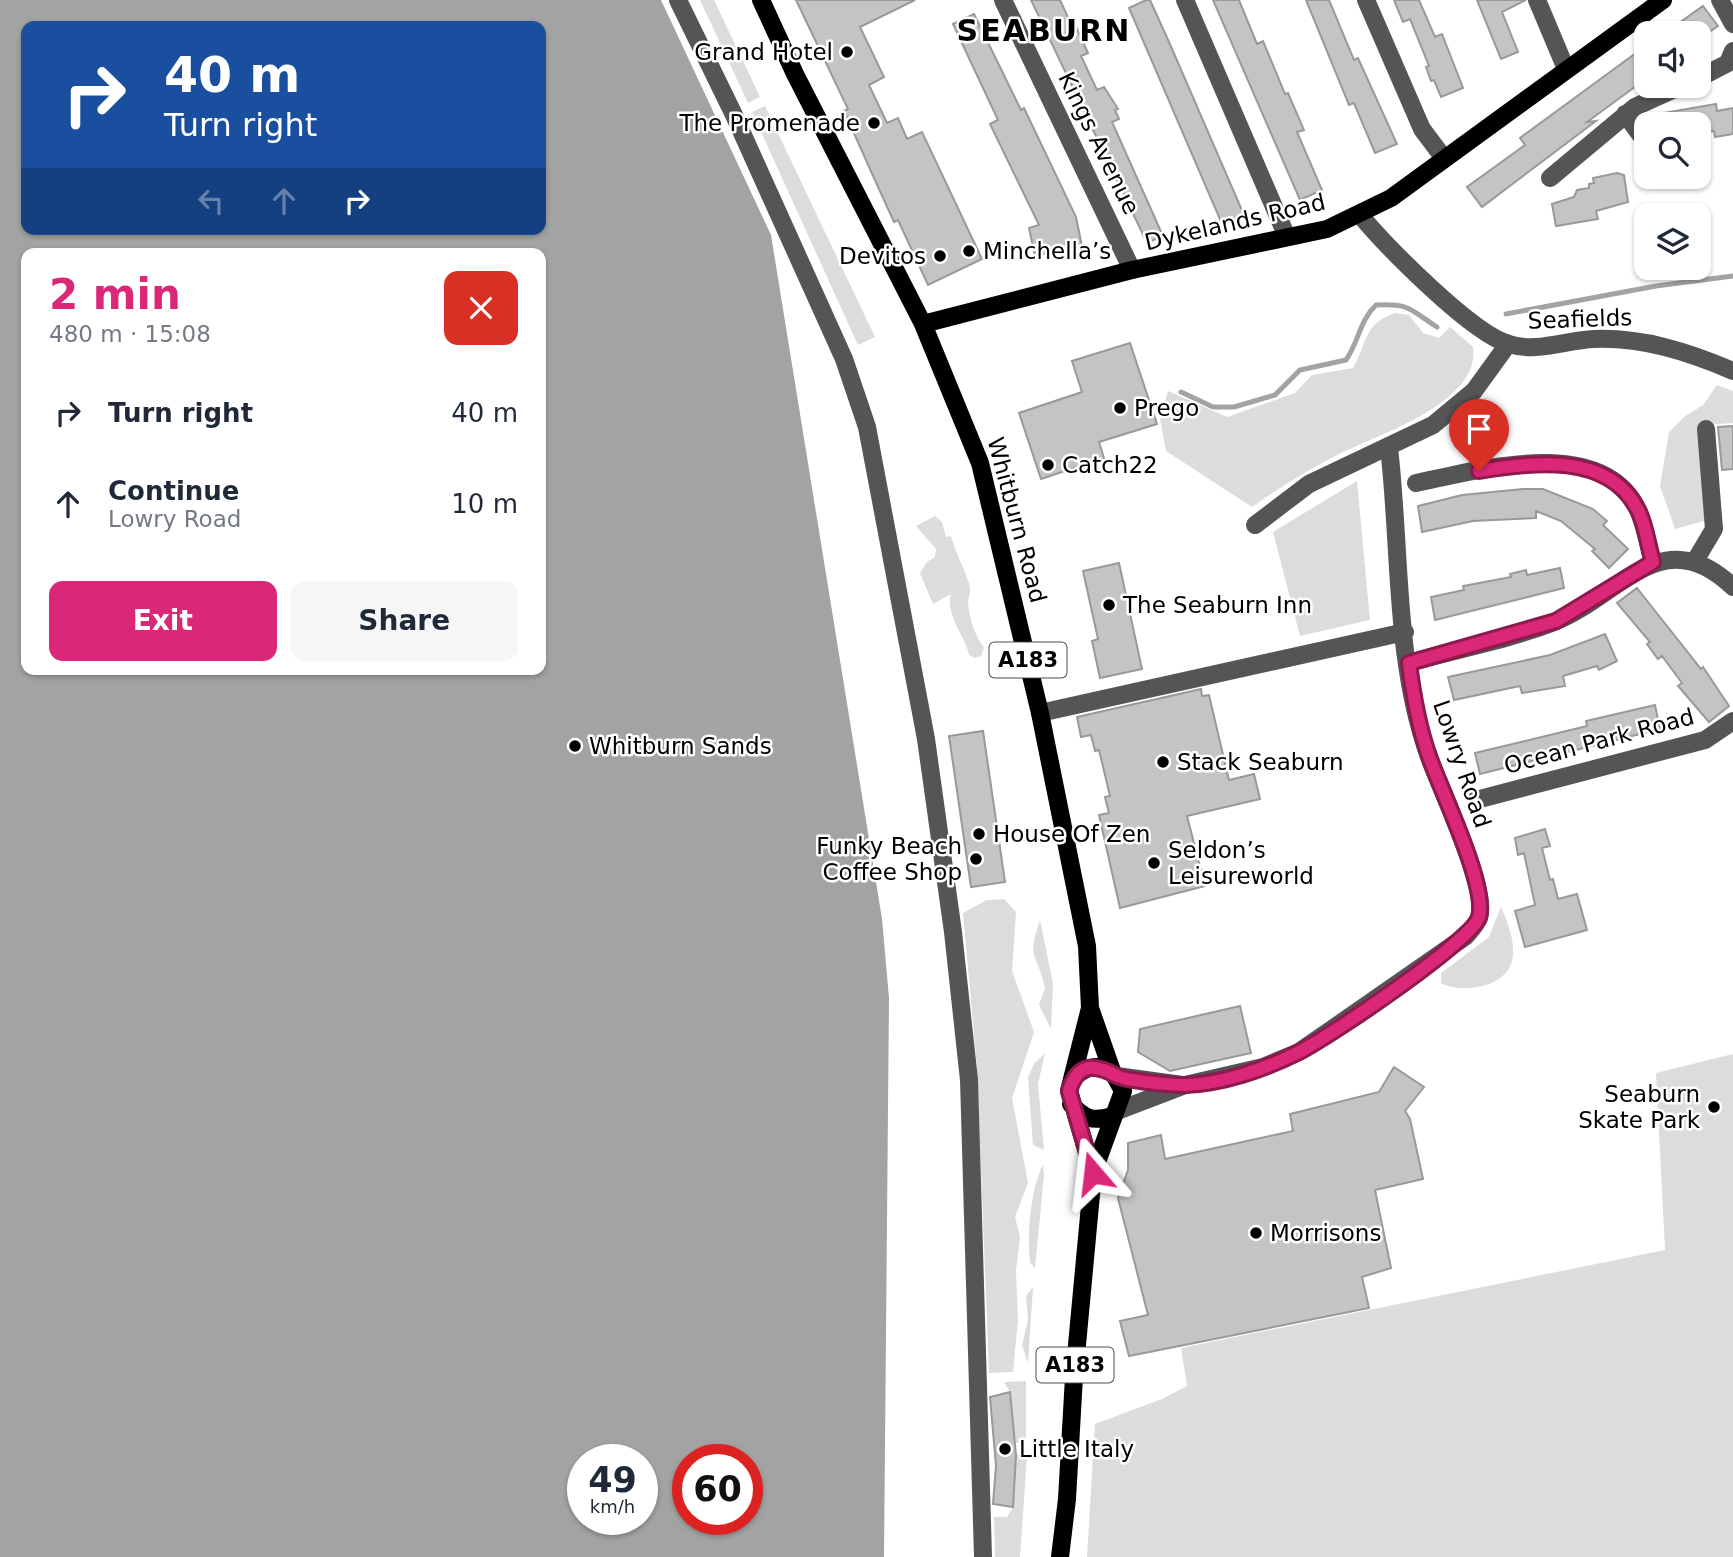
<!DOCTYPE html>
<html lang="en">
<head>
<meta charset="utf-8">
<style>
	body { margin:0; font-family:"DejaVu Sans",sans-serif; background:#f6f6f7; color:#1f2937; height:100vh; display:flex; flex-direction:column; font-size:26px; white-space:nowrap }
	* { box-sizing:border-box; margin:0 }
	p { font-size:23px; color:#747a83 }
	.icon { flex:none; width:38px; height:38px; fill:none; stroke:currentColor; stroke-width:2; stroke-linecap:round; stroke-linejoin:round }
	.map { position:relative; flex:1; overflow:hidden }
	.panel { position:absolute; left:21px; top:248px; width:525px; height:427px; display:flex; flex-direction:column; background:#fff; border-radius:14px; box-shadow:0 2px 5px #0004 }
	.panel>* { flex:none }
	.top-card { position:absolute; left:21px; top:21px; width:525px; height:214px; border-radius:14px; box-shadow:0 2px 5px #0004; background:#1a4fa0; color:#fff; overflow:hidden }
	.buttons { position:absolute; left:1634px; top:21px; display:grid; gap:14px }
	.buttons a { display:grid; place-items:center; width:77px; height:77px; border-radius:14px; background:#fff; box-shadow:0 2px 5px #0004; font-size:35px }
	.speed { position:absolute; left:567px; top:1444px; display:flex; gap:14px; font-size:35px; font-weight:700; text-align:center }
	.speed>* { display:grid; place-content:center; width:91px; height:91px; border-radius:50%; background:#fff; box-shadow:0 2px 5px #0004; line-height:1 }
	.speed small { font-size:18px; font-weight:400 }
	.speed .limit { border:10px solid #d22; background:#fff; color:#111 }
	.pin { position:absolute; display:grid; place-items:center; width:60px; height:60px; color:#fff; margin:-72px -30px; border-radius:50% 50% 50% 0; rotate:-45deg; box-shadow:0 0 7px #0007 }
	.pin .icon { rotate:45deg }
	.me { position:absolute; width:77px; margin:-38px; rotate:343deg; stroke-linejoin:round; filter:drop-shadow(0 0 5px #0008) }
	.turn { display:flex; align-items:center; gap:24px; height:147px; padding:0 28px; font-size:32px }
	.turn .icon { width:91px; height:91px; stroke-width:2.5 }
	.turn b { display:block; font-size:49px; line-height:60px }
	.lanes { display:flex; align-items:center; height:66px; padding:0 28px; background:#0003; justify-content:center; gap:35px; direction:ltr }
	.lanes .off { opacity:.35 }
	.round { display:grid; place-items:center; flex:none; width:74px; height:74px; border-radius:14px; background:#f6f6f7 }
	.summary { display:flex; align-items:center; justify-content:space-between; height:119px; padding:0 28px }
	h1 { font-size:42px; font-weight:800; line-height:52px; color:#db2777 }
	.primary-button { display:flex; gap:14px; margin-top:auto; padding:14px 28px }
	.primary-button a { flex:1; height:80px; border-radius:14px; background:#db2777; color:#fff; font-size:28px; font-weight:800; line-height:80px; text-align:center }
	.primary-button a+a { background:#f6f6f7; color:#1f2937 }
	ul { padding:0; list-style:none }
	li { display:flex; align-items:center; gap:21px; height:91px; padding:0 28px }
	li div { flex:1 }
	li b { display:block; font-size:26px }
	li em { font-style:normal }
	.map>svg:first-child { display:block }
	.green { fill:#dcdcdc }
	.water { fill:#a3a3a3; fill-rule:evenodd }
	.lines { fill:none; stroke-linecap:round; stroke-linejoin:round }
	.stream { stroke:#a3a3a3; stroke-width:5 }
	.building { fill:#c4c4c4; stroke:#999; stroke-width:2 }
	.minor { stroke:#555; stroke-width:18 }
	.major { stroke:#000; stroke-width:18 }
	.route-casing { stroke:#8e194d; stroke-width:18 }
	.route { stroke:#db2777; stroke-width:12 }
	.poi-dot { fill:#000; stroke:#fff; stroke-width:2.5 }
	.labels { text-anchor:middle; stroke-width:5; stroke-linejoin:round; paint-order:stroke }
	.shield { fill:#fff; stroke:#4c4c4c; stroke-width:2 }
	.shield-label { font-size:21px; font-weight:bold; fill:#000 }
	.poi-label { font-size:23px; fill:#000; stroke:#fff; text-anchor:start }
	.street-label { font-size:23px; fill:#000; stroke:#fff }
	.district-label { font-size:30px; font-weight:bold; letter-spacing:2px; fill:#000; stroke:#fff }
</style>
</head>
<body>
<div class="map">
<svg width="1733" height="1557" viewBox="0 0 1733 1557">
	<rect width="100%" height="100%" fill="#fff"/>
	<path class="green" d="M700,0H714L760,97L748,103Z
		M765,106L875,337L858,345L752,112Z
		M1395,313L1409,315L1423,333L1439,338L1450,327L1473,347C1481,403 1378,434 1339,454C1308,470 1280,487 1252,507L1166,451L1160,419L1168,391L1227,417L1295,393L1312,375L1353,368C1368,342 1363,324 1395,313Z
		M1717,385L1733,391V423L1702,425L1707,520L1675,529L1660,486L1669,432L1684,417L1703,405Z
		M1357,481L1370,620L1300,636L1273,532Z
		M935,516L942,522L946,537L951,536C956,555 965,568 970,587C971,593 968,597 968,603C970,621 974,633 984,648L981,656L975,658L969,655C965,635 945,615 951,594L933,604L920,573L927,562L935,557L936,549L916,526Z
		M1004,899L1016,912L1012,971L1034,1032L1012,1098L1028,1183L1015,1217L1020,1237L1016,1271L1018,1320L1013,1372L989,1373L977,1067L963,913L987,900Z
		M1501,907C1508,923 1516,942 1512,961C1505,988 1462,994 1441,983V973L1489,937Z
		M1040,920L1053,984L1051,1029L1039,1005L1045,988C1037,951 1026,962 1040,920Z
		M1045,1053L1038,1084L1044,1150L1033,1145L1028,1077L1034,1064Z
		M1733,1054V1557H1087L1095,1424L1162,1399L1187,1386L1181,1348L1665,1250L1656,1073Z
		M1043,1164L1044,1175L1035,1268L1030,1263C1027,1233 1030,1192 1043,1164Z
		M1033,1287L1028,1363L1022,1345L1028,1320L1026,1296Z
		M1026,1381V1443H1015L1010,1392L1004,1382Z
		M1016,1455H1027L1020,1557H995L994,1517H1007L1013,1507Z"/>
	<path class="water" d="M0,0H661L771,235L882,919L889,998L884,1557H0ZM26,26H541V229H26ZM26,254H541V670H26ZM583,1460H642V1519H583ZM688,1460H747V1519H688Z"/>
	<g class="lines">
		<path class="stream" d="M1506,314L1656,286L1733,276
			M1181,392L1213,407H1234L1275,395L1300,370L1346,360C1359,341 1360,320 1376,305C1411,303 1410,310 1437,327"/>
	</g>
	<path class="building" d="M796,0H915L860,27L884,77L869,85L887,123L898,118L907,139L922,132L982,259L928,285L898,220L894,222L874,178L844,111L848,109Z
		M1031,0H1060L1073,28L1076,27L1088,53L1081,56L1097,90L1104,87L1118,109L1115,110L1119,119L1112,122L1163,236L1147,243Z
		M1146,0H1150L1169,42L1244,215L1222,224L1129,8Z
		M1213,0H1239L1257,44L1263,41L1285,94L1288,93L1304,130L1297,132L1322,190L1300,200Z
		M1306,0H1329L1354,60L1358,58L1397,144L1375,153L1354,103L1349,105Z
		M1394,0H1419L1435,37L1442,34L1463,88L1441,97L1434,80L1431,81L1426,67L1429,66L1410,19L1403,22Z
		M1477,0H1526L1502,12L1518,52L1501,59Z
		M1703,6L1718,26L1708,33H1665Z
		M974,14L1021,110L1024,108L1076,217L1083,251L1069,254L1068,249L1035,256L1029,228L1039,225L990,124L998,120L953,24Z
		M1647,45V78L1587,122L1596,121L1482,207L1467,187L1525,145L1520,138Z
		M1716,104L1717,111L1733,108V134L1715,137L1714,131L1699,133V124H1647L1641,117Z
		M1617,173L1624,175L1628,202L1596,211L1598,219L1556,226L1552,204L1574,197L1577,190L1589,188V184L1594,183L1593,178Z
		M1130,343L1157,424L1099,442L1104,458L1041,479L1019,413L1082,392L1072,361Z
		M1733,426V469L1722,470L1718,427Z
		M1523,489H1543L1593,509L1607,521L1603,525L1628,549L1609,568L1592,551L1595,549L1561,521L1536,511V518L1473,521L1422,532L1418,506L1462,495Z
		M1119,563L1142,669L1100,678L1092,641L1098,639L1083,571Z
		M1560,568L1564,588L1435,620L1431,597L1464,590L1463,586L1511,577L1510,574L1526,570L1527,575Z
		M1637,588L1701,669L1703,667L1729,706L1709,722L1678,686L1682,683L1662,656L1658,659L1647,644L1650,642L1617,603Z
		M1605,634L1617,661L1599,670L1597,666L1563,676L1565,686L1522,693L1520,686L1454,700L1448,677L1550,655Z
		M1201,689L1202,696L1209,695L1229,780L1254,774L1260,799L1187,816L1205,886L1120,908L1099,815L1109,813L1105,797L1110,796L1099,750L1095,751L1091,735L1081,737L1077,717Z
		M1655,705L1660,729L1480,774L1475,753L1587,726L1586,721Z
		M983,731L1005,882L971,887L949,736Z
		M1545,829L1550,846L1542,848L1550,880L1553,879L1558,899L1577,894L1587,930L1525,947L1515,911L1535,905L1524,853L1518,855L1515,838Z
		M1240,1006L1251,1053L1170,1071L1138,1052L1140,1029Z
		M1394,1067L1424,1087L1405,1111L1410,1119L1423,1179L1375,1190L1391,1268L1362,1277L1369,1308L1129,1356L1120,1321L1148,1315L1118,1198L1128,1170V1143L1161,1135L1165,1159L1293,1131L1290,1114L1379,1092Z
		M1010,1392L1016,1455L1013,1507L993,1504L996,1466L990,1397Z"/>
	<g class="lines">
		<path class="minor" d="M678,0L734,115L844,359L867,427L926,739L953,932L969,1080L983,1557
			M1003,0L1132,270
			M1185,0L1287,237
			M1366,0L1422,129L1443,157
			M1537,0L1566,69
			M1720,0L1733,24
			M1699,78L1728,63L1733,51
			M1625,114L1642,137
			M1550,178L1635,107L1681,86
			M1360,215C1386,246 1472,334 1509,344C1536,353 1566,340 1594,339C1642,337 1689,352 1733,371
			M1416,483C1479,470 1602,434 1638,510C1645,525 1648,546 1653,562
			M1255,525L1309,484L1433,425L1474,391L1508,344
			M1695,561L1714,529L1706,429
			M1409,663C1457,649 1508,640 1554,622C1620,596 1662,519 1733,587
			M1040,713L1405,632
			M1476,800L1705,740L1733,721
			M1117,1076L1182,1085
			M1117,1111L1185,1085L1263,1067L1299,1052L1466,936C1470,931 1477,924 1479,918C1489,890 1440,788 1429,757C1394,660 1401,549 1389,448"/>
		<path class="major" d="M761,0L795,74L923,324L980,463L1040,713L1087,946L1090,1008L1069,1091L1093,1173
			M923,324L1132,270L1327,229L1391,198L1663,0
			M1072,1080C1084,1067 1096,1063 1112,1071
			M1071,1104C1084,1119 1093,1122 1112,1116
			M1060,1557L1067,1499L1074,1377L1093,1173L1123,1091L1112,1071L1090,1008"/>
	</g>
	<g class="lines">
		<defs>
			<path id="route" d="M1093,1173L1069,1091C1078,1062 1095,1064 1117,1076C1127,1081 1173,1085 1185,1085C1222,1084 1265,1069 1297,1053C1325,1040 1473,940 1479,917C1488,886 1440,789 1429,756C1418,725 1413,695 1409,663L1556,621L1653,562C1648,546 1646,525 1638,510C1609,452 1531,462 1479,471"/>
		</defs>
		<use href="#route" class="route-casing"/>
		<use href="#route" class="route"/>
	</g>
	<g class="poi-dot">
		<circle cx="847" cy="52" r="7"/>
		<circle cx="874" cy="123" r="7"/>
		<circle cx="969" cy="251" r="7"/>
		<circle cx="940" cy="256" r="7"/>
		<circle cx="1120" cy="408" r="7"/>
		<circle cx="1048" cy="465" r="7"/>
		<circle cx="1109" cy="605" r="7"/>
		<circle cx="575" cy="746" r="7"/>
		<circle cx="1163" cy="762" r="7"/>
		<circle cx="979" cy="834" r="7"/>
		<circle cx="976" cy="859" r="7"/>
		<circle cx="1154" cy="863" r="7"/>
		<circle cx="1714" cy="1107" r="7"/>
		<circle cx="1256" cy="1233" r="7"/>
		<circle cx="1005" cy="1449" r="7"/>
	</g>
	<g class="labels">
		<g class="shield">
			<rect x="989.5" y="642.5" width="77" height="35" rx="5"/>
			<rect x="1036.5" y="1347.5" width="77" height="35" rx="5"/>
		</g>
		<g class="shield-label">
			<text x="1028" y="667">A183</text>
			<text x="1075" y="1372">A183</text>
		</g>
		<g class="poi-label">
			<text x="833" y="60" text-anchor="end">Grand Hotel</text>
			<text x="860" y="131" text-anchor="end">The Promenade</text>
			<text x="983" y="259">Minchella’s</text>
			<text x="926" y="264" text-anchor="end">Devitos</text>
			<text x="1134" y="416">Prego</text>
			<text x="1062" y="473">Catch22</text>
			<text x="1123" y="613">The Seaburn Inn</text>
			<text x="589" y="754">Whitburn Sands</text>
			<text x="1177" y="770">Stack Seaburn</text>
			<text x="993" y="842">House Of Zen</text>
			<text x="962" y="854" text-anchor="end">Funky Beach<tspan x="962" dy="26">Coffee Shop</tspan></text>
			<text x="1168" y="858">Seldon’s<tspan x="1168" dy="26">Leisureworld</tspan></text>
			<text x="1700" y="1102" text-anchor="end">Seaburn<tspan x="1700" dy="26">Skate Park</tspan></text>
			<text x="1270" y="1241">Morrisons</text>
			<text x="1019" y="1457">Little Italy</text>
		</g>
		<g class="street-label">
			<text transform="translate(1099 143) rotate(64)" y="8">Kings Avenue</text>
			<text transform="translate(1235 222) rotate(-13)" y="8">Dykelands Road</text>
			<text transform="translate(1580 319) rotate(-2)" y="8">Seafields</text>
			<text transform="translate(1017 520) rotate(75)" y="8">Whitburn Road</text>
			<text transform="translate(1599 741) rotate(-15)" y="8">Ocean Park Road</text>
			<text transform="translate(1462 764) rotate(71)" y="8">Lowry Road</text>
		</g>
		<g class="district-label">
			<text x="1044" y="41">SEABURN</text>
		</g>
	</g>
</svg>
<div class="buttons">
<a><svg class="icon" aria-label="sound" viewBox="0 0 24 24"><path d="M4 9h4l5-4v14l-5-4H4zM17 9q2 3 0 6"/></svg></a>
<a><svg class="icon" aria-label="search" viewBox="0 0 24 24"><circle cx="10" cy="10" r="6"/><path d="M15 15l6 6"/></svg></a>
<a><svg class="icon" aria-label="layers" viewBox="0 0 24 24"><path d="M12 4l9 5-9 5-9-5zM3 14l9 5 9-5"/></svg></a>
</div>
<div class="speed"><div>49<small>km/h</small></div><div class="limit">60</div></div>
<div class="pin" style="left:1479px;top:471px;background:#d93025"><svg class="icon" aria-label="arrive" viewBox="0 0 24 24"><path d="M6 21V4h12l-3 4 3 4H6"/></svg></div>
<svg class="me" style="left:1093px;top:1173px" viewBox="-20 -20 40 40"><path d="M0-17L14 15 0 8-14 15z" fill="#db2777" stroke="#fff" stroke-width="4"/></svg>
<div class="top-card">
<div class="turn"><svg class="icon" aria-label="right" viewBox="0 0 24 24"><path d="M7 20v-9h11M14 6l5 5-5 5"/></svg><div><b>40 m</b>Turn right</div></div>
<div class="lanes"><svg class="icon off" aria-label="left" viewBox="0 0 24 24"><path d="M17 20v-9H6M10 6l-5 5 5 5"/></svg><svg class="icon off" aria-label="ahead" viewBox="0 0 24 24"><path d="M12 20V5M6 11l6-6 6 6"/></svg><svg class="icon" aria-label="right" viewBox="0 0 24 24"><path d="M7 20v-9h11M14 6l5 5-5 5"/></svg></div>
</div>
<section class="panel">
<div class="summary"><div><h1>2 min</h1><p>480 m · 15:08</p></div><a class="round" style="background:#d93025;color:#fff"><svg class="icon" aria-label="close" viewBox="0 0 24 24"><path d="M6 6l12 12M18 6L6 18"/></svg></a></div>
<ul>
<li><svg class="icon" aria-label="right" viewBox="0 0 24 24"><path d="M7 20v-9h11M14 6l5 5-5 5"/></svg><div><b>Turn right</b></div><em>40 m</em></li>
<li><svg class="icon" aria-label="ahead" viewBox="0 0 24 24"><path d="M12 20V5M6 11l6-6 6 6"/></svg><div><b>Continue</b><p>Lowry Road</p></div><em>10 m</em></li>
</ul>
<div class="primary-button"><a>Exit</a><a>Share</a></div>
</section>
</div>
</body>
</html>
